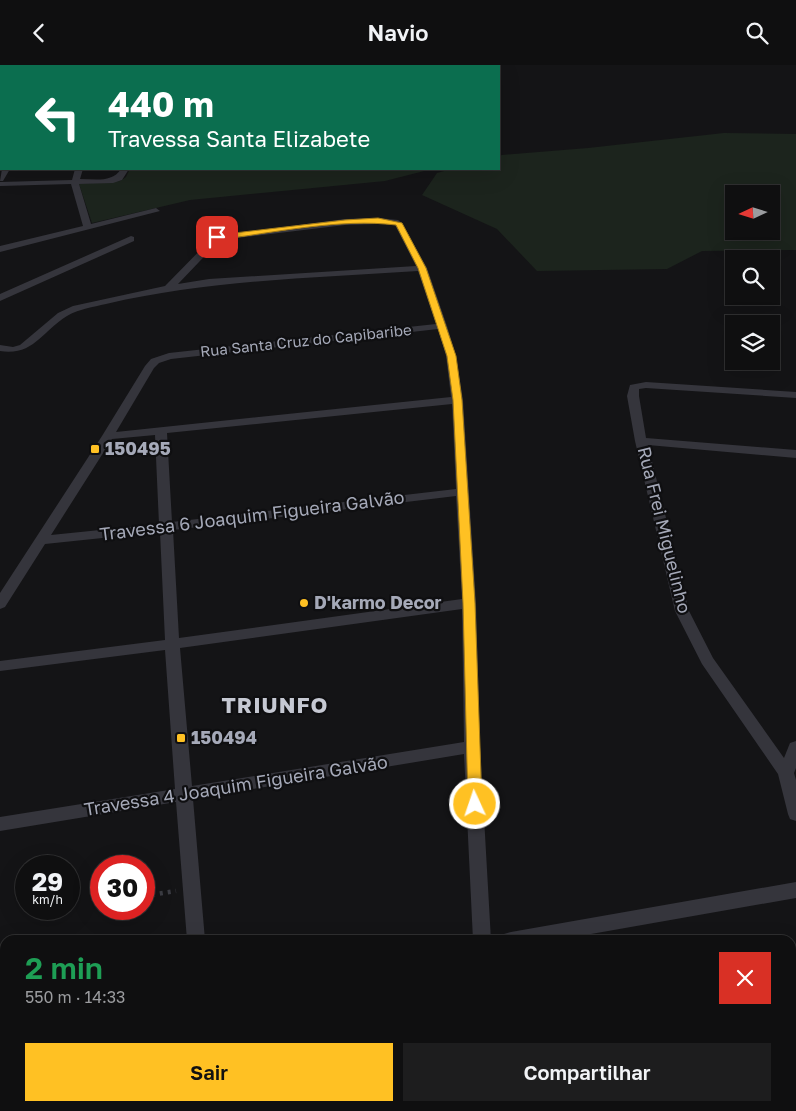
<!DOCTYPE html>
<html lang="pt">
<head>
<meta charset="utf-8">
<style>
	body { margin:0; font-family:"Golos Text",sans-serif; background:#1d1d1e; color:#f1f3f6; height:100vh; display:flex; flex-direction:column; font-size:19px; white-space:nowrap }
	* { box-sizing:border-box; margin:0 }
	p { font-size:16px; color:#9b9c9f }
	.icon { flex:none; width:28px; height:28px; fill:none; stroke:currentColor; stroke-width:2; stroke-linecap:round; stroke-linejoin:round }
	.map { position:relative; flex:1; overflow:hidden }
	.details { position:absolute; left:0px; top:870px; width:796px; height:176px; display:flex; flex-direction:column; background:#0f0f10; border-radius:15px 15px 0 0; box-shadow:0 5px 20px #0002,0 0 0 1px #2f2f30 }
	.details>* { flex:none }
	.top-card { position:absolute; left:0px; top:0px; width:500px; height:105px; box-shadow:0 5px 20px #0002,0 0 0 1px #2f2f30; background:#0b6e4f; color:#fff; overflow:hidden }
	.needle { width:32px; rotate:266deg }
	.buttons { position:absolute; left:725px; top:120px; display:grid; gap:10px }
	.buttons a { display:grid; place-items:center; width:55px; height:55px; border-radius:0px; background:#0f0f10; box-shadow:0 5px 20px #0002,0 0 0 1px #2f2f30; font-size:25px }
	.speed { position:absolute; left:15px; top:790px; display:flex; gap:10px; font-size:25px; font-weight:700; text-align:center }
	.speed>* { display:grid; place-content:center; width:65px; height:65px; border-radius:50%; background:#0f0f10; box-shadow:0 5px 20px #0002,0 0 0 1px #2f2f30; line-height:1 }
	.speed small { font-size:12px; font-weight:400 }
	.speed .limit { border:8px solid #d22; background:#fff; color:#111 }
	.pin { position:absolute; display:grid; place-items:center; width:42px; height:42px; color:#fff; margin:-21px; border-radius:10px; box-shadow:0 2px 8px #0006 }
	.me { position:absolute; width:55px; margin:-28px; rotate:357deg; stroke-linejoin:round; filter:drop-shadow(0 0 4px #0008) }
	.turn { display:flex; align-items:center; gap:18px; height:105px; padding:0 25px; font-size:22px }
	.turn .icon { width:65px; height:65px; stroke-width:2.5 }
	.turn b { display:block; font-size:35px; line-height:42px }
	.round { display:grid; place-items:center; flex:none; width:52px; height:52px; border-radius:0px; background:#1d1d1e }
	.head { display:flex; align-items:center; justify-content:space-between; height:85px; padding:0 25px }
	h1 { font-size:30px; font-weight:600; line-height:38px; color:#1e9e55 }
	.primary-button { display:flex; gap:10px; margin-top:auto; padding:10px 25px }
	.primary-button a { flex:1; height:58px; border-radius:0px; background:#ffc123; color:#111; font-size:20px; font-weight:600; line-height:58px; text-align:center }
	.primary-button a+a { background:#1d1d1e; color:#f1f3f6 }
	header { display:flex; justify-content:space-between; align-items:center; height:65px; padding:0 25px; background:#0f0f10; font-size:22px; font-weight:600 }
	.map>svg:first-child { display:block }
	.green { fill:#1c241d; fill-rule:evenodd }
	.building { fill:#505058; stroke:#5d5e67 }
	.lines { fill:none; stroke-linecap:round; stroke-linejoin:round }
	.path { stroke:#3b3c43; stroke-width:4.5; stroke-dasharray:3 5; stroke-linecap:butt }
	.minor { fill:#35353c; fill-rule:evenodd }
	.route { fill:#ffc123; stroke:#a67d17 }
	.poi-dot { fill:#ffc123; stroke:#0f0f11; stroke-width:2 }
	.labels { text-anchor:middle; stroke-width:4.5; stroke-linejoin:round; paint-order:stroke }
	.far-street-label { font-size:15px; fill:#a5a9b8; stroke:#0f0f11 }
	.poi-label { font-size:18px; font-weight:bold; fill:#a5a9b8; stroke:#0f0f11; text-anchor:start }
	.street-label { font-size:18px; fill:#a5a9b8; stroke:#0f0f11 }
	.district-label { font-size:22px; font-weight:bold; letter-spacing:1px; fill:#c6c9d3; stroke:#0f0f11 }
</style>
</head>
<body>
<header><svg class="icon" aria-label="back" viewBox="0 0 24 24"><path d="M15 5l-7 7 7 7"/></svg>Navio<svg class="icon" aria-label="search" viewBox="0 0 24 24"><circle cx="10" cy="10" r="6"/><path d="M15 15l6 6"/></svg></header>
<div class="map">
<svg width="796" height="1046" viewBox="0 0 796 1046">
	<rect width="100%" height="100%" fill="#141416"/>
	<path class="green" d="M724,68L796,69V185L702,186L667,204L537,206L497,164L422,130L437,108L451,104H499V91L502,90L588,83ZM734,129H771V166H734Z
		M130,104H432L385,116L190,135L92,158L79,119L120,116L126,112Z"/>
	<path class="building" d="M441,1041H642L644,1046H416Z"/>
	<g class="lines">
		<path class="path" d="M144,831L176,826"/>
		<path class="minor" d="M0,0H8V1L0,3Z
			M2,104H10L3,116H0Z
			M75,104H83L80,114C95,114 112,118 121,104H129L122,115L113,118L79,119L91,159L156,143L160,146L0,187V181L83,161L71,119L0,121V117L72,115Z
			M378,153L398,155L402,158L427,203L447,261L456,291L463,335L476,538L480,682L491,875H473L464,689L193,734L205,875H187L176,737L0,766V752L175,724L165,585L0,606V596L165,575L160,467L45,479L5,542L0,544V528L102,371L145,301L151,294L169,288L436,259L418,206C314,213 208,215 106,239C93,242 79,244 67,251C41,267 34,291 0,286V280L13,282L20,280L58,248L73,241L165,221L214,171L345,154ZM378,159L395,160L416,201L209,214L178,219L220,175L345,160ZM438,264L446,291L451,332L116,367L154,303L159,298L171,294ZM452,339L456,424L172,457L167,368ZM155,370L159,459L51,470L112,374ZM456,431L462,534L179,573L173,465ZM462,544L464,677L192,721L180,583Z
			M131,171L134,172V176L0,236V229Z
			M646,317L796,327V333L646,323L639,324V331L646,373L796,385V393L648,380L689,546L713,593L784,693L790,678L796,676V703L794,708L796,715V756L790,754L788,749L778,709L702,599L675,546L635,376L627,331L630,320Z
			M796,817V833L557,875H502L504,869L511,867Z
			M5,958V976L0,977V959Z
			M198,1041H218L219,1046H197Z
			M281,1041H322L320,1046H279Z"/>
	</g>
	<path class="route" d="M378,153L402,158L426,203L456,291L462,335L475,538L482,739L480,742L475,744L470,742L468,739L463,538L453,335L447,291L418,203L396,160C341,153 272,168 217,175L213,172L217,170L345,155Z"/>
	<g class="poi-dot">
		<rect x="90" y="379" width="10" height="10" rx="2.5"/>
		<circle cx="304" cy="538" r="5"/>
		<rect x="176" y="668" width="10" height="10" rx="2.5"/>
	</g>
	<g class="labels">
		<g class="far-street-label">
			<text transform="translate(306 276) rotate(-6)" y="5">Rua Santa Cruz do Capibaribe</text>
		</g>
		<g class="poi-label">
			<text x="105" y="390">150495</text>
			<text x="314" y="544">D'karmo Decor</text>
			<text x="191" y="679">150494</text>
		</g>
		<g class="street-label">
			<text transform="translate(252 451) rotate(-7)" y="6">Travessa 6 Joaquim Figueira Galvão</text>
			<text transform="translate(664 465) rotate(76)" y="6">Rua Frei Miguelinho</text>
			<text transform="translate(236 721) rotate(-9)" y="6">Travessa 4 Joaquim Figueira Galvão</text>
		</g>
		<g class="district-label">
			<text x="275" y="648">TRIUNFO</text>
		</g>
	</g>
</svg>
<div class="buttons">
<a><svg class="needle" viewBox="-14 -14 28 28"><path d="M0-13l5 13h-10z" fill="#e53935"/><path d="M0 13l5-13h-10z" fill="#9b9c9f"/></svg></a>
<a><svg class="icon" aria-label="search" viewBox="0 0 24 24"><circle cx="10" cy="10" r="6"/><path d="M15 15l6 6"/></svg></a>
<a><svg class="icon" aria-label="layers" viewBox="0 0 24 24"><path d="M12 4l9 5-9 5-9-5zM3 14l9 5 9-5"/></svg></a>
</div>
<div class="speed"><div>29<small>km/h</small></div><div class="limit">30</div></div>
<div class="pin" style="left:217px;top:172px;background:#d93025"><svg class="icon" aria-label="arrive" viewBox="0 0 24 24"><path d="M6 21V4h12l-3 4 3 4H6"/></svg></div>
<svg class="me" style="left:475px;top:739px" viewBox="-20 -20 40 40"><circle r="17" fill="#ffc123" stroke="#fff" stroke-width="3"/><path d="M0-11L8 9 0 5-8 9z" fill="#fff"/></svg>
<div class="top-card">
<div class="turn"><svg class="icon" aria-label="left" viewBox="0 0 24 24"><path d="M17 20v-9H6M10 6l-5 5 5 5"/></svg><div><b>440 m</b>Travessa Santa Elizabete</div></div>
</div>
<section class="details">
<div class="head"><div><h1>2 min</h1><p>550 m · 14:33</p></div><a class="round" style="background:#d93025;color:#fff"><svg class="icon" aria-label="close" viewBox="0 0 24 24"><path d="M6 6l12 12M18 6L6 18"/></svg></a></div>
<div class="primary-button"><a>Sair</a><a>Compartilhar</a></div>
</section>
</div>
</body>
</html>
